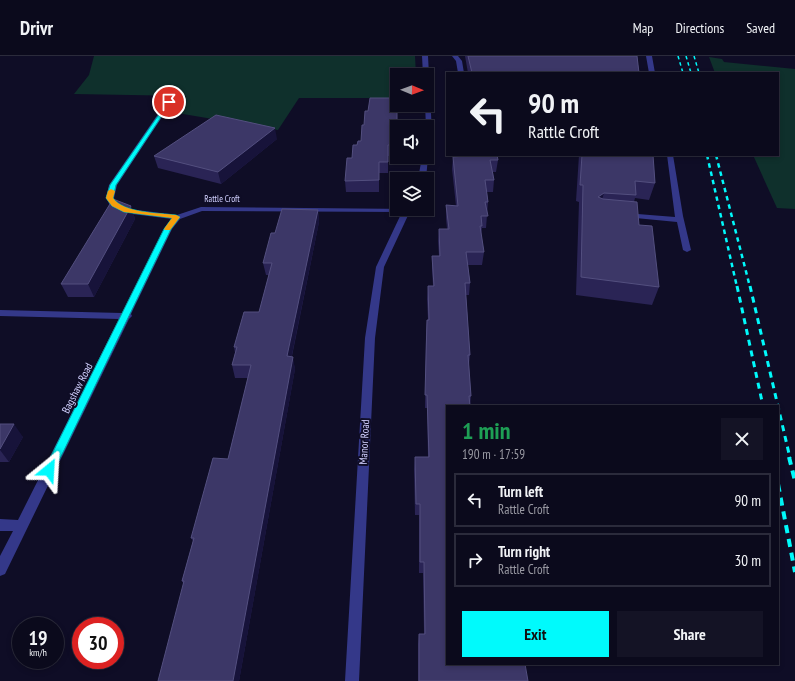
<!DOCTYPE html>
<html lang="en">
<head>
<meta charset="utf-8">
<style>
	body { margin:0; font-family:"PT Sans Narrow",sans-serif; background:#141325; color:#f1f3f6; height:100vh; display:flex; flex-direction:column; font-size:15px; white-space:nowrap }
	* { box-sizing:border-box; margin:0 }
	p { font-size:13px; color:#9a9aa3 }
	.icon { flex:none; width:22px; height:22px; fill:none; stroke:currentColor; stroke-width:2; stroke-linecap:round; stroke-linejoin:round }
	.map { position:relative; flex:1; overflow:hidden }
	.drawer { position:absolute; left:446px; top:349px; width:333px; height:260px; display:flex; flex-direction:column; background:#0b0a1c; border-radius:0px; box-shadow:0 2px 6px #0003,0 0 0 1px #2b2b3b }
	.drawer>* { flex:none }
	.banner { position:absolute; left:446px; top:16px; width:333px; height:84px; border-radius:0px; box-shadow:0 2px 6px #0003,0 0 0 1px #2b2b3b; background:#0b0a1c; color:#f1f3f6; overflow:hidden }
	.needle { width:26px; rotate:91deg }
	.controls { position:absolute; left:390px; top:12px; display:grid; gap:8px }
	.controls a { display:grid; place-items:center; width:44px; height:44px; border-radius:0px; background:#0b0a1c; box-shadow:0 2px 6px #0003,0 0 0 1px #2b2b3b; font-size:20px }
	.speed { position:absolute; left:12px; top:561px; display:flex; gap:8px; font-size:20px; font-weight:700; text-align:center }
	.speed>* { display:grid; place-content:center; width:52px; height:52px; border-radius:50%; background:#0b0a1c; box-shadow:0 2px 6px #0003,0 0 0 1px #2b2b3b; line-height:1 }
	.speed small { font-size:10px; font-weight:400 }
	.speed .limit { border:6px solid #d22; background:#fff; color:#111 }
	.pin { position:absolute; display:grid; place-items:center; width:34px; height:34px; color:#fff; margin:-17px; border:2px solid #fff; border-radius:50%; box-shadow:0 1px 4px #0007 }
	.me { position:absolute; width:44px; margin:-22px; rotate:27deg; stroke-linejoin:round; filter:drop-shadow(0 0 3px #0008) }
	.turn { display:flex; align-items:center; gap:14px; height:84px; padding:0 16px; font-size:18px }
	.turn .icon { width:52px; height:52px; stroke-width:2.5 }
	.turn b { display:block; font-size:28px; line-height:34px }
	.round { display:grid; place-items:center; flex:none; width:42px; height:42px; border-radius:0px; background:#141325 }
	.headline { display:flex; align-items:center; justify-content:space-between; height:68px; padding:0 16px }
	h1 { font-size:24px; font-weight:700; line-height:30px; color:#1e9e55 }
	.cta { display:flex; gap:8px; margin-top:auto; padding:8px 16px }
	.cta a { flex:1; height:46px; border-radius:0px; background:#00fafc; color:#111; font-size:16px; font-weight:700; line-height:46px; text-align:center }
	.cta a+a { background:#141325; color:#f1f3f6 }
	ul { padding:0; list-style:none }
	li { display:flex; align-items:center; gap:12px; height:54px; margin:0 8px 6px; padding:0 8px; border:2px solid #2b2b3b; border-radius:0px }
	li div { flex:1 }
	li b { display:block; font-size:15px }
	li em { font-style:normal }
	header { display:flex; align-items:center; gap:24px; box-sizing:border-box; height:56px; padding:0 20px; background:#0b0a1c; border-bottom:1px solid #2b2b3b }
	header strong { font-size:19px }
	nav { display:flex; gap:22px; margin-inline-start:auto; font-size:14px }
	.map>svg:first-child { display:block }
	.green { fill:#0f302c }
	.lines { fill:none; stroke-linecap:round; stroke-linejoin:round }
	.lane { fill:#343889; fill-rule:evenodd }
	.street { fill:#343889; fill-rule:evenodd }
	.rail-far3 { stroke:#00fafc; stroke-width:1.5; stroke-dasharray:3.5 3; stroke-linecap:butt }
	.rail-far2 { stroke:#00fafc; stroke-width:2.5; stroke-dasharray:4.5 4; stroke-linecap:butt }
	.rail-far1 { stroke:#00fafc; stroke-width:3; stroke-dasharray:6 5; stroke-linecap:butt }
	.rail { stroke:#00fafc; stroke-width:4; stroke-dasharray:8 6; stroke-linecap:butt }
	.wall { fill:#2a2455 }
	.shaded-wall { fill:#17133a }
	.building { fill:#3c3767; stroke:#534f7f }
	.route { fill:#00fafc; stroke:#00a2a4 }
	.slow { fill:#f59e0b }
	.labels { text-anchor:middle; stroke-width:4; stroke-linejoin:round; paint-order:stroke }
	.far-street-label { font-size:9px; fill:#d2d1ff; stroke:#0f0d26 }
	.street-label { font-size:11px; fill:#d2d1ff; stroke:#0f0d26 }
</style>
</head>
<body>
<header>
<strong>Drivr</strong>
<nav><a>Map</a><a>Directions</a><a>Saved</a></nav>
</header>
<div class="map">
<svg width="795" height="625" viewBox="0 0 795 625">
	<rect width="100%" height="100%" fill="#0f0d26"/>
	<path class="green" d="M94,0H415L416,19H397V42H299L278,74L177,57L186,40L74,38L89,19Z
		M709,1L722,3L724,6L795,13V153L777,152L753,99H778V17H715Z"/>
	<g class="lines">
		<path class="lane" d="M452,0H458L462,5L464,17H458L456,5Z
			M646,0H652L655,17H649Z
			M667,99H673L683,160L691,194L687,196L683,194L677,166L625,161L621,159L625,157L675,161Z"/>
		<path class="street" d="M422,0H428L429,19L427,20V19H423Z
			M427,36L430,38L432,77L430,90L427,92L425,49H427Z
			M169,44L172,46L117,129L114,142L117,148L129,153L177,159L201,151L411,153L384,211L375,282L359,625H345L365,282L376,211L402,156L202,155L180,163L172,173L131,258L132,260L129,263L5,518L0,520V500L13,475H0V463L18,464L119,263L0,260V254L122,257L164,173L172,163L124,157L111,151L106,142L109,129L167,45Z
			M427,99L428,101L426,123H418L422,101H427Z"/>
		<path class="rail-far3" d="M678,0L683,17
			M686,0L691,17
			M694,0L699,17"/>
		<path class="rail-far2" d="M707,99L737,231
			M716,99L750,231"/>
		<path class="rail-far1" d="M737,230L763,350
			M750,230L790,402"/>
		<path class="rail" d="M789,401L795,425
			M778,428L795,516"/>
	</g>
	<path class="wall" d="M465,0H637L639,17H468Z
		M397,71V100H388V117H379V136H346L345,125L352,102L357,89Z
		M277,83L221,128L158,112L154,100Z
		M464,99H497L498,104L496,116H493L494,124L493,136H487L488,146L486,172H482L481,179L484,196L482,209H468L470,227L469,239H466L470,299L469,309L471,340L470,350H447L528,625H418V588L419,578H424L423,517H419V459H415L414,413L415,401H428L427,352H425L426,276L427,264H428L427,243L428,230H433L432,213V200H439L438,185L439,173H447L446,162V149L456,150L452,113L453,101L464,100Z
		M579,99H653L655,127L649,144L635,142L634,146L639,169L659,231L652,249L576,239L579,146L576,145Z
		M131,150L135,163L94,241H68L61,228Z
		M318,154L319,166L292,300L295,313L239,625L182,525L193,485L191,482L228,403L248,322H235L232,309L235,297L234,291L259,256L269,219H266L263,207L275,177Z
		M0,368L23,381L9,406H0Z"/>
	<path class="shaded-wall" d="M275,72L277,83L221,128L218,116Z
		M604,137L599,154L598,141Z
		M131,150L135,163L94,241L88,228Z
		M318,154L319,166L289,313L287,300Z
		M293,301L295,313L239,625H233Z
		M14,368L23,381L9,406L0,394V393Z"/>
	<path class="building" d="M468,0H637L639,17H472Z
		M370,42H397V89H388V106H379V124L345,125L347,102H352L353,89H357L358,85H361L362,69H364L365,55H368Z
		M216,59L275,72L218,116L154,100Z
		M466,99H497L498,104H490L494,124H485L488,146H485L488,160H481L482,170H480L484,196H466L470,227H465L470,299H468L471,340H469L470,350H447V608H525L528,625H419V578H425L424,506H420V448H416L415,401H429L427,339H425L427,264H429L428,230H434L432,200H440L439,173H449L446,149L458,150L453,101L466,100Z
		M582,99H653L655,127L635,125L636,139L604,137L598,141L603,143L637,146L639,169L652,170L659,231L581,221L583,129H580Z
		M113,143L131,150L88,228H61Z
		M282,153L318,154L287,300L293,301L233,625H158L184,525H182L194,482H191L213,402L228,403L251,309H232L237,291H234L244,256H259L272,207H263L271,177H275Z
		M0,368H14L0,393Z"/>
	<path class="route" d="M169,44L171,46L116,129L113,142C123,157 159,157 176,159L180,161L171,173L53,417L49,418L44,414L164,173L172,162L124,156L112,150L106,142L110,129Z"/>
	<path class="slow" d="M111,133L115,135L113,142C123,157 159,157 176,159L180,161L170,174H165L164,173L172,162L124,156L112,150L106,142L108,135Z"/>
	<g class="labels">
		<g class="far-street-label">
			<text x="222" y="146">Rattle Croft</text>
		</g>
		<g class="street-label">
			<text transform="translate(77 332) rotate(-63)" y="4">Bagshaw Road</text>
			<text transform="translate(364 386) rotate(-87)" y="4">Manor Road</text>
		</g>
	</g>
</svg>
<div class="controls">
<a><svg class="needle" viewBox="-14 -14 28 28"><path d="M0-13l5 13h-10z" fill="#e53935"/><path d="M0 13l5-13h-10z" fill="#9a9aa3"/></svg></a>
<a><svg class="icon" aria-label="sound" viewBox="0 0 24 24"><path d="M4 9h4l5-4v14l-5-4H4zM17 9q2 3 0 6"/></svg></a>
<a><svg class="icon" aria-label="layers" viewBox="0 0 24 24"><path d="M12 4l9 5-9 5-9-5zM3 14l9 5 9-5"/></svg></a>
</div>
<div class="speed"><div>19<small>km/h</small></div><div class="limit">30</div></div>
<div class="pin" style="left:169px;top:46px;background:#d93025"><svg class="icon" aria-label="arrive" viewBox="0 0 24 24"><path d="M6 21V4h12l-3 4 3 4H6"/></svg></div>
<svg class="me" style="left:49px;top:414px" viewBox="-20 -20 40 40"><path d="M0-17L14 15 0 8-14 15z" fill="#00fafc" stroke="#fff" stroke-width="4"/></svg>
<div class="banner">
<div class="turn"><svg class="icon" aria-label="left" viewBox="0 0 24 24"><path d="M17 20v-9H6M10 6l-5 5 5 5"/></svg><div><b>90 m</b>Rattle Croft</div></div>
</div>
<section class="drawer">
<div class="headline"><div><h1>1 min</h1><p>190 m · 17:59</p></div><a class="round"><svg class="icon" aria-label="close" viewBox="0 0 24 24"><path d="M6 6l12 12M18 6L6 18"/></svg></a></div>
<ul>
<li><svg class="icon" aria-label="left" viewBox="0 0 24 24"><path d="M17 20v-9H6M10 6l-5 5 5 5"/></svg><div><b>Turn left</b><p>Rattle Croft</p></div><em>90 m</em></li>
<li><svg class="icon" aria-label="right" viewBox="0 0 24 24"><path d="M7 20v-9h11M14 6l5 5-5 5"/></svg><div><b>Turn right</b><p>Rattle Croft</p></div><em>30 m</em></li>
</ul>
<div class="cta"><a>Exit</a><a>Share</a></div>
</section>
</div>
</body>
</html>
